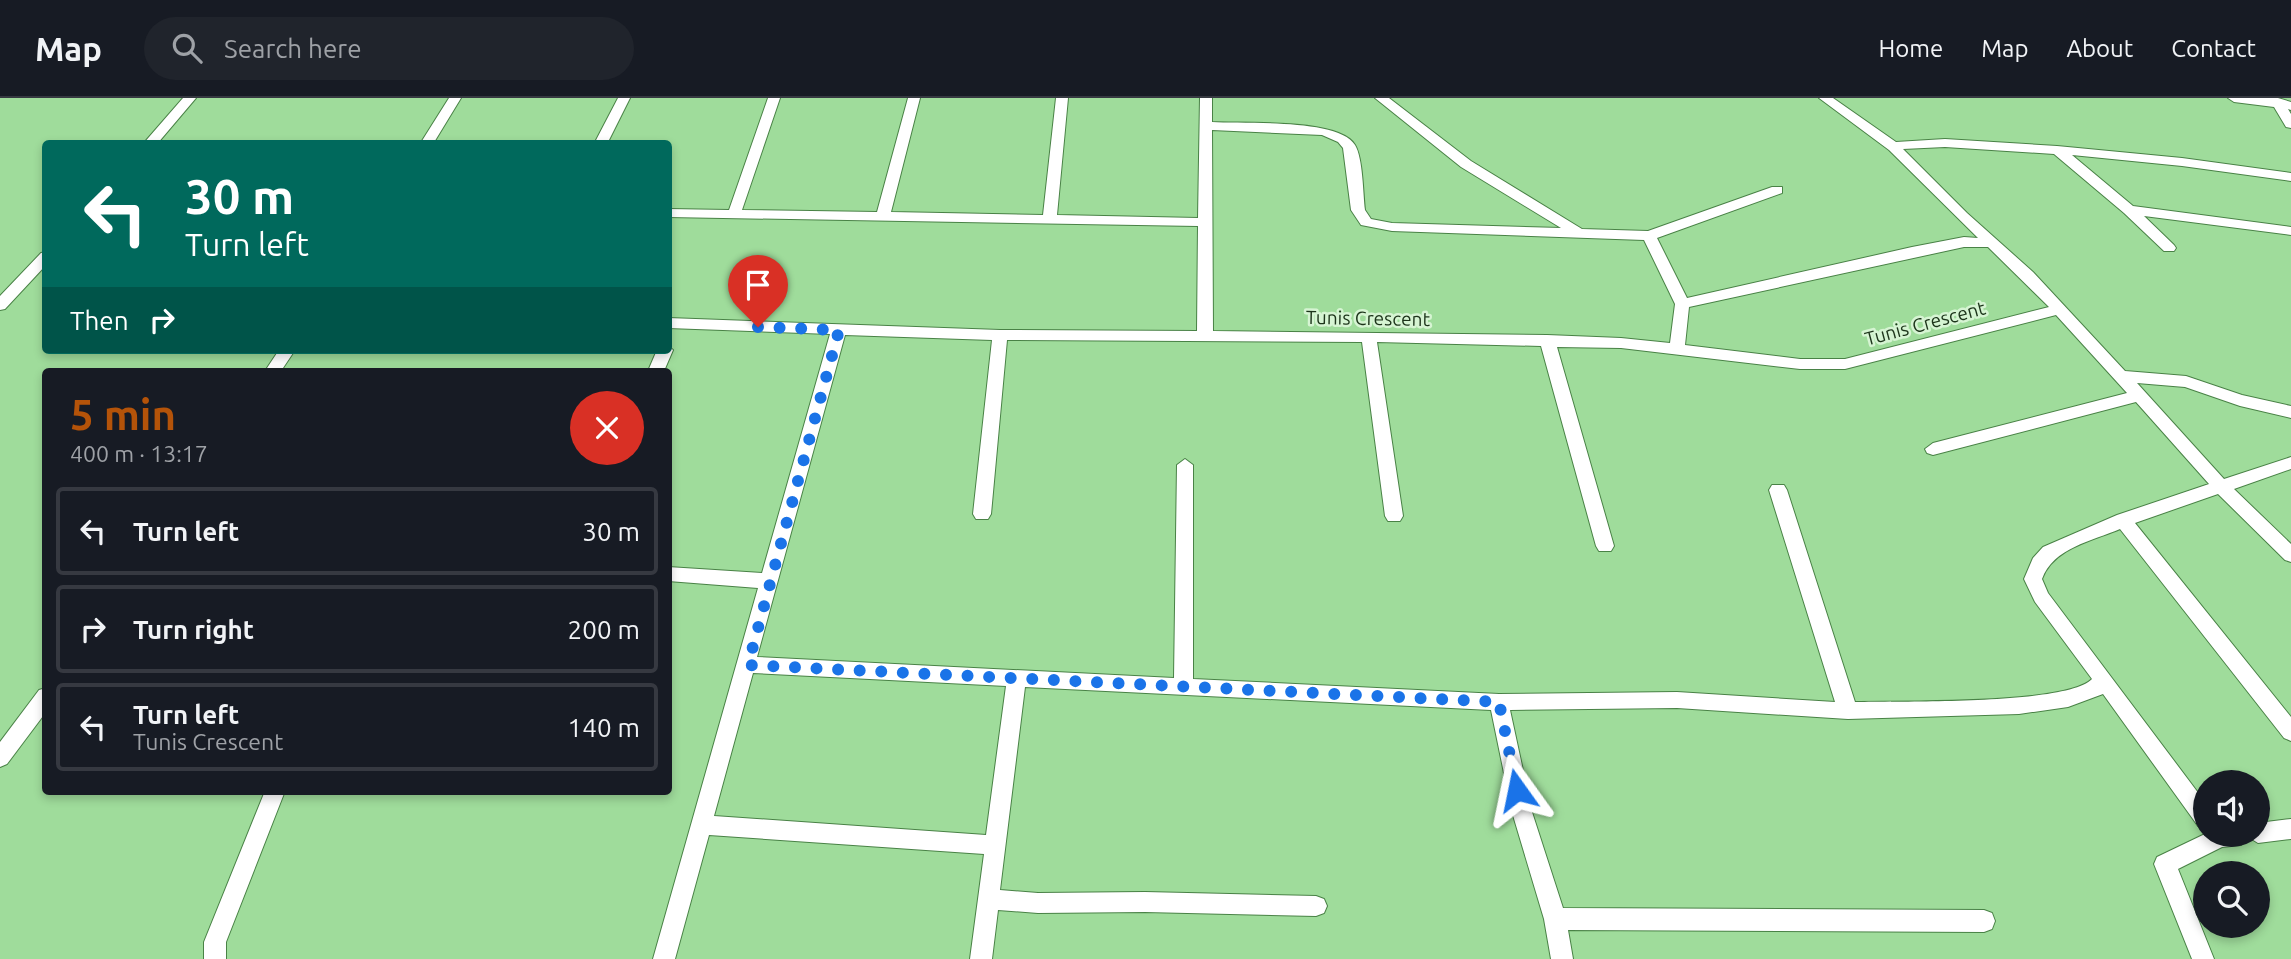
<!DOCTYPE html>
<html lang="en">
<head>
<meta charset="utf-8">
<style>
	body { margin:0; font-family:Ubuntu,sans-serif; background:#20242c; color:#f1f3f6; height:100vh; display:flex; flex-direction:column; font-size:26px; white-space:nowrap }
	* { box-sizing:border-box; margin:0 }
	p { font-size:23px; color:#9ea1a6 }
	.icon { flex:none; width:38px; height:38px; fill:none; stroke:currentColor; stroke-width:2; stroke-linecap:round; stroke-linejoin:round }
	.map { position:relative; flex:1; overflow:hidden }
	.sheet { position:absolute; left:42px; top:270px; width:630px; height:427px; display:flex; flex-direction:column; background:#171b24; border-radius:7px; box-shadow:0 4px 10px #0003 }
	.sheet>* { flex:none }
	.top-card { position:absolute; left:42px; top:42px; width:630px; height:214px; border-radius:7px; box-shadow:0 4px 10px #0003; background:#00695c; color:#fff; overflow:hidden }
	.tools { position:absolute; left:2193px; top:672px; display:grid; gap:14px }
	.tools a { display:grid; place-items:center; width:77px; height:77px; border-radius:50%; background:#171b24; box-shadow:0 4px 10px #0003; font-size:35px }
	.pin { position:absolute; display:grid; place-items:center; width:60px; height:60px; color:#fff; margin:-72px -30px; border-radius:50% 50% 50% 0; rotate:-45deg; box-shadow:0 0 7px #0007 }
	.pin .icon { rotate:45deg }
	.me { position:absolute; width:77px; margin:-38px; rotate:348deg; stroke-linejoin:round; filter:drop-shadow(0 0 5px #0008) }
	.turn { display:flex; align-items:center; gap:24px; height:147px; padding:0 28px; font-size:32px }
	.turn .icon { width:91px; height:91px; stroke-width:2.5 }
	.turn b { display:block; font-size:49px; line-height:60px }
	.then { display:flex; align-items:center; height:66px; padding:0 28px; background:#0003; gap:14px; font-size:26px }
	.round { display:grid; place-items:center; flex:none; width:74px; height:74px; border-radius:37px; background:#20242c }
	.headline { display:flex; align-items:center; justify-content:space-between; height:119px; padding:0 28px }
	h1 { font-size:42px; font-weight:600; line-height:52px; color:#b45309 }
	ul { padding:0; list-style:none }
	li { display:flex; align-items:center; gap:21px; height:88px; margin:0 14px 10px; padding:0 14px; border:4px solid #363941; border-radius:7px }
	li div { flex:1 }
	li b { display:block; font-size:26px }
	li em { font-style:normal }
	header { display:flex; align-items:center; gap:42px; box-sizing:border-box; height:98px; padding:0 35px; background:#171b24; border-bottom:2px solid #363941 }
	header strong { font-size:33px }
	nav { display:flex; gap:38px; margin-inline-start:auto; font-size:24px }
	.search { width:490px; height:63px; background:#20242c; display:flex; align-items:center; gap:18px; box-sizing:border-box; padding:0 24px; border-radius:38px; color:#9ea1a6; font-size:26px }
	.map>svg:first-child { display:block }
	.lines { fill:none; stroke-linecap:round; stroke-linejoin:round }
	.street-casing { stroke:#498246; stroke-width:2 }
	.street { fill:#fff; fill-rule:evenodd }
	.route { stroke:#1a73e8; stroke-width:12; stroke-dasharray:0 21.6 }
	.labels { text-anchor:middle; stroke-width:5; stroke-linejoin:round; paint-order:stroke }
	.street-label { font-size:19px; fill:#1c341a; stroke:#d6f4d3 }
</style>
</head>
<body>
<header>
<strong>Map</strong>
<div class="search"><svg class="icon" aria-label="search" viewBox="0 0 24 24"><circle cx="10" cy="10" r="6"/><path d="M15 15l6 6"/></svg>Search here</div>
<nav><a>Home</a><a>Map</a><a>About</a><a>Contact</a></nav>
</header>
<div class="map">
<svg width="2291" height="861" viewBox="0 0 2291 861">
	<rect width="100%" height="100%" fill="#9fdc9b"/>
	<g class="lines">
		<defs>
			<path id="street" d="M183,0H196L157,46H143Z
				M449,0H461L433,46H420Z
				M618,0H630L607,46H594Z
				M768,0H780L742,112L877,114L908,0H920L891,114L1043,117L1056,0H1068L1057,117L1198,120L1200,0H1212V24C1243,26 1339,20 1355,47C1363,60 1363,96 1365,112L1371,121L1392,125L1561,130L1461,69L1375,0H1389L1471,63L1582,131L1648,133L1772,89H1782V95L1657,140L1687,200L1912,149L1964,139L1978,140L1889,52L1819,0H1833L1896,44L1945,41L2057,48L2182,60L2291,75V83L2182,68L2072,57L2133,108L2291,129V137L2144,118L2174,147L2176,150L2174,153H2164L2124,115L2054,56L1945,49L1903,51L1967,115L2033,174L2125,273L2186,278L2242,297L2291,308V320L2240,308L2185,289L2137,285L2224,381L2291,359V371L2234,391L2291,446V464L2285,462L2218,396L2135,425L2291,619V643L2284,640L2120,431C2092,443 2053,450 2042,481L2048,495L2205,704V731L2198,728L2103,596L2068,609L2019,616L1848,621L1677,610L1510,612L1532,714L1563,810L1984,812L1992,815L1995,823L1992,831L1984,834L1568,832L1573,861H1551L1544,821L1512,714L1491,612L1025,589L1000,792L1038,795L1145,794L1316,798L1324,801L1327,808L1324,815L1316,818L1145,814L1038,815L998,812L992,861H970L984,756L709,737L675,861H653L758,490L668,483V469L762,475L830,236L668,230V220L1000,232L1197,233L1198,128L668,119V111L729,112ZM1212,32L1322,37L1338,44L1343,50L1351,112L1361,127L1392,133L1644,142L1675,206L1670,245L1621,240L1547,237L1213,233ZM1964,149H1988L2049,209L1845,261H1800L1685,247L1689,209ZM2056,217L2127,295L1933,345L1925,351L1927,355L1933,357L2136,304L2209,386L2117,417L2043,449L2033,460L2024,481L2035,504L2092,581C2067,607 1898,603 1855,604L1787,392L1784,387H1772L1769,392L1835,604L1677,594L1499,596L1193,581V367L1185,361L1177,367L1174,580L757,559L845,237L992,242L973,416L976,421H988L991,416L1007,242L1362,244L1385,418L1388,423H1400L1403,418L1377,244L1541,248L1596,448L1599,453H1611L1614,448L1557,249L1621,250L1800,271H1845ZM753,575L1006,588L986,737L714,718Z
				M2228,0H2278L2291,4V12L2288,11L2291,16V30L2286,29L2274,9L2234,4Z
				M46,154V167L5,211L0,212V198L41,155Z
				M668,248L673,252L664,273H648L657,252H668Z
				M279,252H295L281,273H265Z
				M46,590V614L7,666L0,669V644L39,592Z
				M265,693H285L226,844V861H204V844Z
				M2291,721V741L2258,745L2250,740L2241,747L2222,749L2178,771L2214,861H2192L2154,766L2157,759L2205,736L2258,737V725Z"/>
		</defs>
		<use href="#street" class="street-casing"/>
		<use href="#street" class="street"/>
	</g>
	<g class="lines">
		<path class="route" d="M758,229L839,232L748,567L1499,604L1517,692"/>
	</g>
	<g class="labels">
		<g class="street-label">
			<text transform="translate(1368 220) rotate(1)" y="7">Tunis Crescent</text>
			<text transform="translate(1925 225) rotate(-15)" y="7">Tunis Crescent</text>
		</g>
	</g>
</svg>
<div class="tools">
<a><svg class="icon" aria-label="sound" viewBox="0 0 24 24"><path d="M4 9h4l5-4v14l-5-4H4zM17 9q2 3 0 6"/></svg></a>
<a><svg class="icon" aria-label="search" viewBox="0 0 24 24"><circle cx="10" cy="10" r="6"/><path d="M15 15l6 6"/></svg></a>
</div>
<div class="pin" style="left:758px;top:229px;background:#d93025"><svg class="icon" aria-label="arrive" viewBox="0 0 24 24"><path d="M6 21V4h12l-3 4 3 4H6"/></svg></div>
<svg class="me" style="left:1517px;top:692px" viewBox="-20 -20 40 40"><path d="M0-17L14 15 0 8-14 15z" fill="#1a73e8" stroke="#fff" stroke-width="4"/></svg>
<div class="top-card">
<div class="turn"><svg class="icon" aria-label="left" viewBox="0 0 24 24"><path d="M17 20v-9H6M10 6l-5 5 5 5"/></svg><div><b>30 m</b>Turn left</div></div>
<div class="then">Then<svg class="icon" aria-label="right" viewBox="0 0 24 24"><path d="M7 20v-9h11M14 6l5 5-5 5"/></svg></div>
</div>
<section class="sheet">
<div class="headline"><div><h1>5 min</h1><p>400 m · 13:17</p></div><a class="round" style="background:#d93025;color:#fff"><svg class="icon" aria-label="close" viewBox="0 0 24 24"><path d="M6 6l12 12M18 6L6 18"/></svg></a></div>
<ul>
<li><svg class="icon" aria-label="left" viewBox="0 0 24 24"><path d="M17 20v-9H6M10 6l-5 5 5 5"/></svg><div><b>Turn left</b></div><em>30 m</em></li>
<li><svg class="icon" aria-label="right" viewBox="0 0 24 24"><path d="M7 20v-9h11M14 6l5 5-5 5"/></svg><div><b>Turn right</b></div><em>200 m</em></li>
<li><svg class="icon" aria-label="left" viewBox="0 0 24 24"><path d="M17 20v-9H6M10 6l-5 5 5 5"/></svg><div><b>Turn left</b><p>Tunis Crescent</p></div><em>140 m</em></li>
</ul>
</section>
</div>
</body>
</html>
